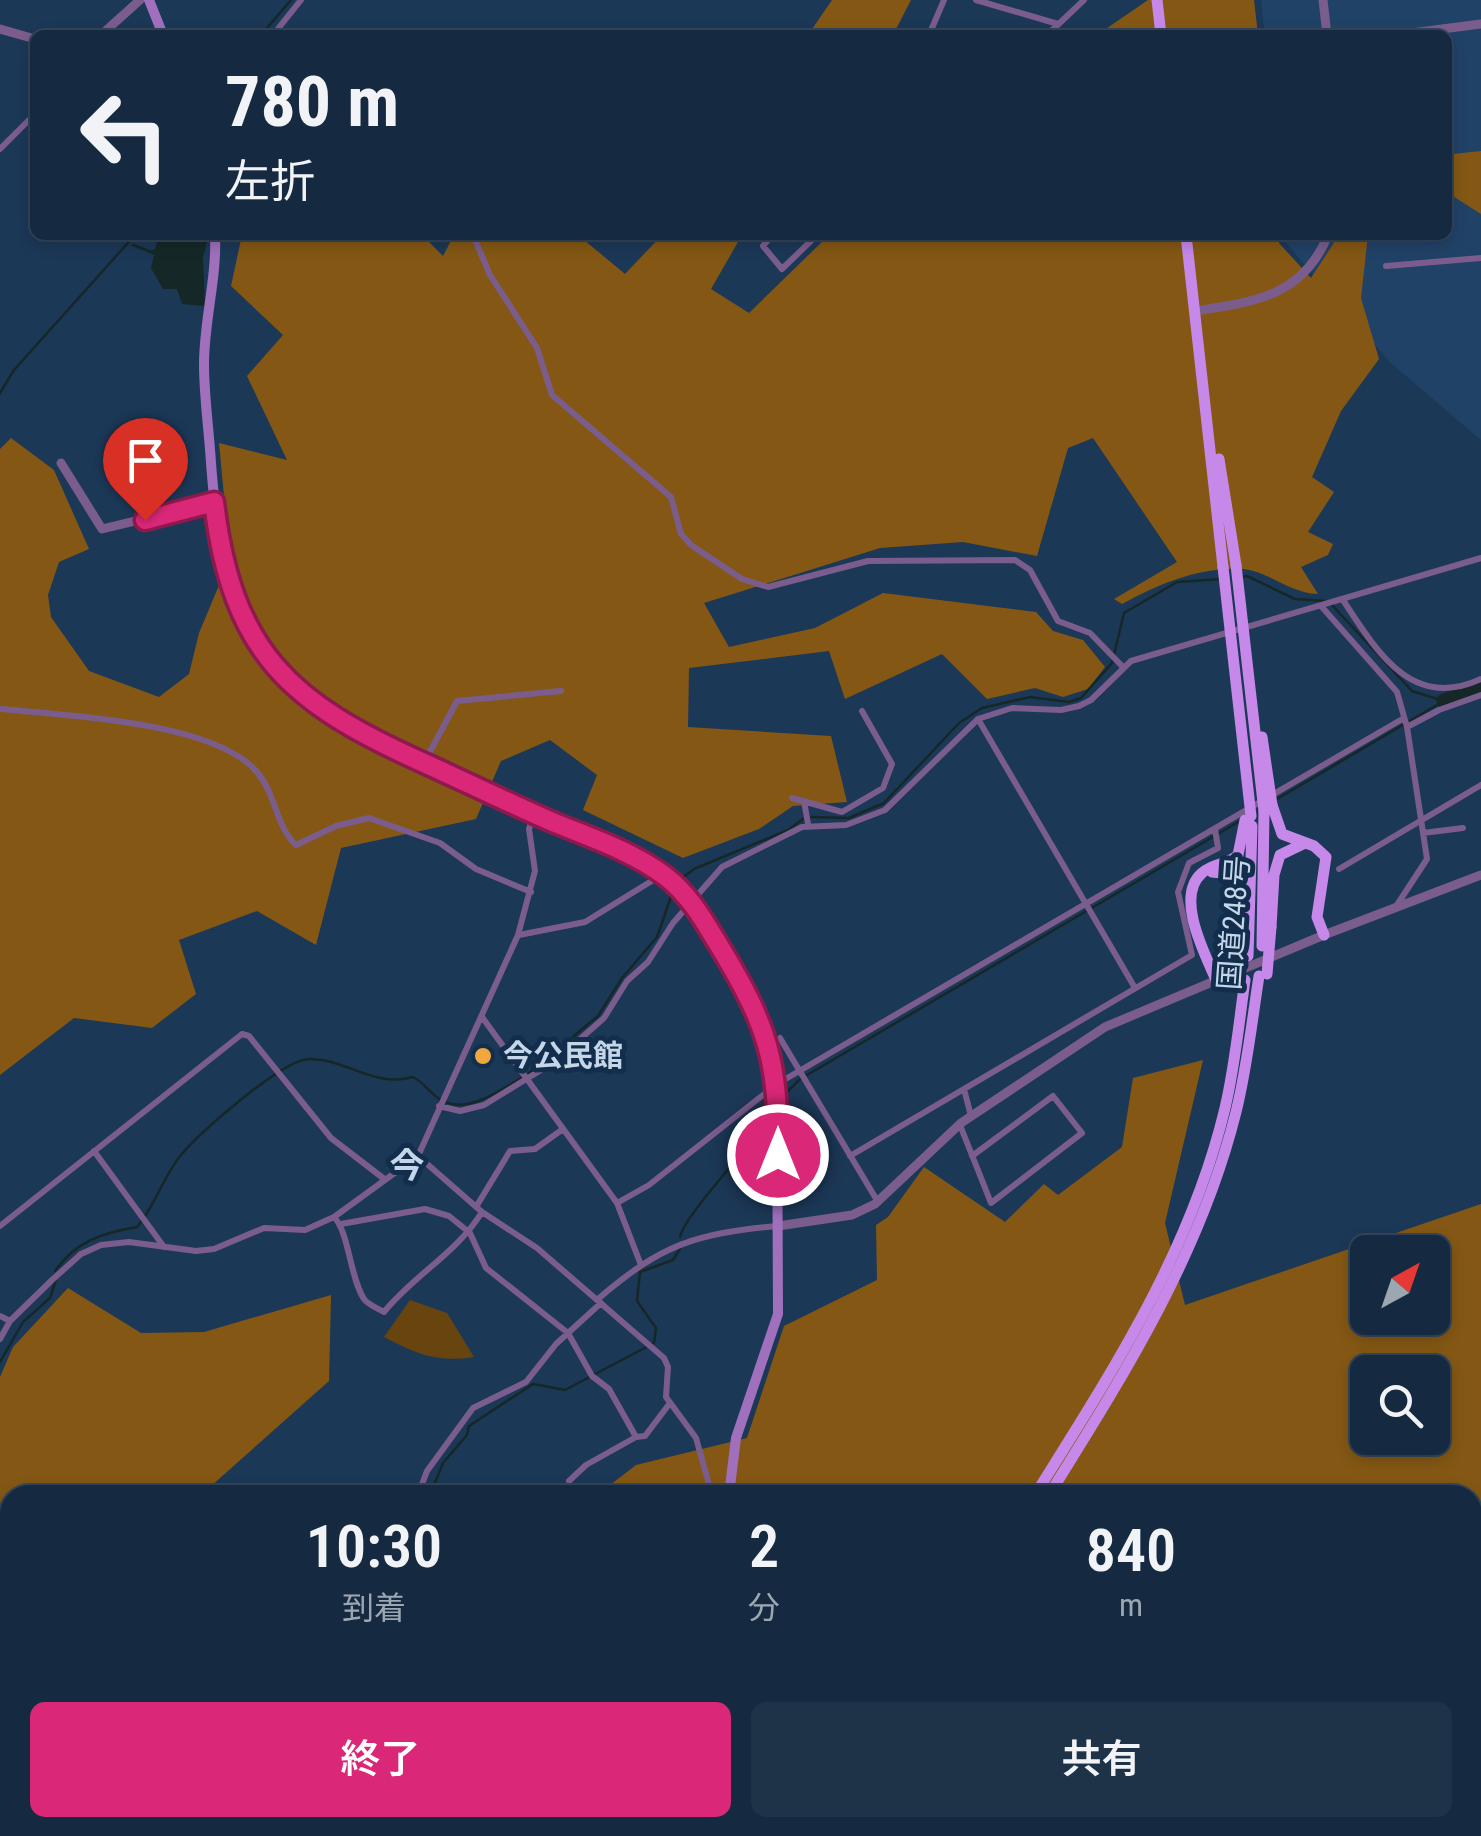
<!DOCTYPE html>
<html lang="ja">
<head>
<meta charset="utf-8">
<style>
	body { margin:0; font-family:"Roboto Condensed","Noto Sans JP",sans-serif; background:#1e3248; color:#f1f3f6; height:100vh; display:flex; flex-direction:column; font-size:38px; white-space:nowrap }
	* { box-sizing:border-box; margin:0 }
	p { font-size:32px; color:#9da7b1 }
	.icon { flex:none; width:55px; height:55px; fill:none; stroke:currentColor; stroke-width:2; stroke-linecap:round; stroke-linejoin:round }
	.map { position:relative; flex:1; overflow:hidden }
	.side { position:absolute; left:0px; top:1485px; width:1482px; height:352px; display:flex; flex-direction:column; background:#152a41; border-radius:30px 30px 0 0; box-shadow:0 5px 15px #0003,0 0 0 2px #34465a }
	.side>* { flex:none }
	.hud { position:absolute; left:30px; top:30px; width:1422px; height:210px; border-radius:15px; box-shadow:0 5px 15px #0003,0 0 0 2px #34465a; background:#152a41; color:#f1f3f6; overflow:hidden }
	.needle { width:65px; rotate:40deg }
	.buttons { position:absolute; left:1350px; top:1235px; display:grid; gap:20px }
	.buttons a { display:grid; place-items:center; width:100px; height:100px; border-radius:15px; background:#152a41; box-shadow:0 5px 15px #0003,0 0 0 2px #34465a; font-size:50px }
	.pin { position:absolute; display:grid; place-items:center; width:85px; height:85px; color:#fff; margin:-102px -42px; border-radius:50% 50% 50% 0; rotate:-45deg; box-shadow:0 0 10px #0007 }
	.pin .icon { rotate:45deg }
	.me { position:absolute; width:110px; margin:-55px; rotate:0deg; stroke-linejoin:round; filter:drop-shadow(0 0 8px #0008) }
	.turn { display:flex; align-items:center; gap:35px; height:210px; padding:0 30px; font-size:45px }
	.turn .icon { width:130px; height:130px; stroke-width:2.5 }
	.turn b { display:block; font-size:70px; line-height:85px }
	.eta { display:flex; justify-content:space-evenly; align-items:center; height:170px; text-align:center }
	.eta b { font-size:60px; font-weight:600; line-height:70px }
	.button { display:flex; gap:20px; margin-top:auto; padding:20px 30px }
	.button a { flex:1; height:115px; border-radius:15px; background:#db2777; color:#fff; font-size:40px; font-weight:600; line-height:115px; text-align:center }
	.button a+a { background:#1e3248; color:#f1f3f6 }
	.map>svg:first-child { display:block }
	.built { fill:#214267 }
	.green { fill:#68440e }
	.forest { fill:#845814; fill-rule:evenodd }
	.water { fill:#152827 }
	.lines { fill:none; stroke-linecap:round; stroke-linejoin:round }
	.stream { stroke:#152827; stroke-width:2.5 }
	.river { stroke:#152827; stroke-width:15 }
	.minor { stroke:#7b5d8d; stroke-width:6 }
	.tertiary { stroke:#7b5d8d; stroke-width:9 }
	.secondary { stroke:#a070bd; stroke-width:10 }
	.trunk { stroke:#c689ea; stroke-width:11 }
	.trunk-bridge { stroke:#c689ea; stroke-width:11 }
	.route-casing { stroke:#8e194d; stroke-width:25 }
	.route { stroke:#db2777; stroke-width:18 }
	.poi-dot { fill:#efa73e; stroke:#122e4c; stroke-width:4 }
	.labels { text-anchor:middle; stroke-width:10; stroke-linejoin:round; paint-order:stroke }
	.street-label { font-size:30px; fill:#c5d6e9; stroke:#122e4c }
	.poi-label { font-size:30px; font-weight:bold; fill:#c5d6e9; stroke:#122e4c; text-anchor:start }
	.quarter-label { font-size:35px; font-weight:bold; fill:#c5d6e9; stroke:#122e4c }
</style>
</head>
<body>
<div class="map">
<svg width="1481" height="1836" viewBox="0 0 1481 1836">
	<rect width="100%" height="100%" fill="#1c3857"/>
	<path class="built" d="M1261,0H1481V440L1391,363L1285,242L1284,235H1448V35H1265Z"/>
	<path class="green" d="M410,1300L447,1313L474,1357C438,1363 416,1354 384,1337Z"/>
	<path class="forest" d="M832,0H911L893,35H808Z
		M1148,0H1254L1258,35H1097Z
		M1448,147L1453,154L1481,151V214L1448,193Z
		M242,235H422L443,256L454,235H578L625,274L662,235H742L711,289L749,313L829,235H1278L1279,243L1311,278L1339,235H1368L1361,298L1379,359L1341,411L1312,477L1334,492L1308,532L1333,544L1328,555L1301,567L1318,594C1289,593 1268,571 1243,569C1201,566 1158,584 1122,604L1114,599L1177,562L1093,438L1068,448L1037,556L963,542L880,548L704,603L729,647L815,628L883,593L1036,612L1053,631L1083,640L1105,667L1088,689L1063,697L1035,688L987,699L942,654L845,699L829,651L689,668L688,727L831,736L847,802L793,806L759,829L683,858L583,810L597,775L550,740L501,761L476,819L341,848L316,945L257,911L179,940L196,994L152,1028L74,1018L0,1075V449L11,438L54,470L89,549L59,562L48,595L51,617L89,671L159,697L189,674L199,633L230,559L219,443L287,460L247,376L283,335L231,286Z
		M1203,1060L1165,1223L1185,1305L1481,1204V1554L1473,1558L1472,1495H597L636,1465L747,1438L784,1326L877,1280L876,1225L888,1217L924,1167L1005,1222L1044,1184L1058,1195L1122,1147L1133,1078ZM1368,1252H1432V1318H1368ZM1368,1372H1432V1438H1368Z
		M68,1288L141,1333L204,1332L331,1295L329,1381L201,1495H10V1828H37L39,1836H0V1377L13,1347Z
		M1473,1681H1481V1836H1414L1408,1828H1472Z
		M139,1828H610V1836H137Z
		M741,1828H1062L1060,1836H733Z
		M1229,1828H1306L1295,1836H1222Z"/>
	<path class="water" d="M159,235H209L203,257L205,306L182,304L177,289H163L151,268L154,255L147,252L155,249Z"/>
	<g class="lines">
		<path class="stream" d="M261,35L291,0
			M133,245L149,251
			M0,393L14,370L135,235
			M1240,577L1247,576L1295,599L1326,601
			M1332,605L1412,691L1444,701
			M1277,799L1442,702
			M811,817L849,818L884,803L959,723L982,708L1030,697L1069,702L1081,698L1112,663L1124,613L1177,582L1222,579
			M678,881L694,869L788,830L803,819
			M528,1074L598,1016L622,978L657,937L674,888
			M807,1075L1240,821
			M786,1093L800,1079
			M680,1237C684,1215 752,1146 770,1116
			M55,1271C76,1241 102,1233 137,1227C155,1206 163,1177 181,1155C198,1133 284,1059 309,1059C347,1059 373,1088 413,1077C423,1082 428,1091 438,1098C464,1117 499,1091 521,1078
			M0,1362L23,1322L50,1298L56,1279
			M430,1495L443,1463L467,1435L469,1426L533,1384L565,1390L654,1343L656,1328L637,1301L640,1272L673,1260L680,1249
			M195,1836L200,1828
			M1168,1836L1196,1828"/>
		<path class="river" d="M1444,701L1481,689
			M1472,1642L1481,1637"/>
		<path class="minor" d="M976,0L1058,24
			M273,35L301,0
			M929,35L944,0
			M1047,35L1084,0
			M0,149L35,114
			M473,235L490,275L537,348L552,395L671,497L681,534L691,545L742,579L768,587L868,561L1015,560L1030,570L1058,621L1090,633L1122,666
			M772,235L763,246L782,269L817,235
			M1386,266L1481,258
			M1343,600C1377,652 1412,711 1481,679
			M1321,606L1397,692L1407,727L1427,859L1395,908
			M0,709C65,715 215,722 257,772C276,794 275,825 296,845L336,826L369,818L440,843L476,869L531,892
			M978,719L1135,988
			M1407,727L1439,710L1481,695
			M424,763L457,701L561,691
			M792,798L842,812L883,788L892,764L862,711
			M804,801L808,824
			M1423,833L1463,828
			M1339,869L1481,785
			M519,935L585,922L663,874
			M482,1017L617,1203L641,1265
			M780,1038L878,1202
			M964,1089L971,1116
			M439,1106L460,1111L484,1105L554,1062L604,1018L627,981L648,962L673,923L722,867L802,827L846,825L885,810L978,719L1012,708L1061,710L1079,706L1091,700L1131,661L1481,558
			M960,1125L991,1203L1082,1133L1053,1096L972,1156
			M94,1151L164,1247
			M418,1156L482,1212L537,1248L664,1358L668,1367L666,1397L696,1438L712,1495
			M850,1156L1192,955L1178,892L1189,863L1218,848L1215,829
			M617,1203L649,1185L777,1084L1404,718
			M476,1207L510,1151L535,1149L563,1129
			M334,1217C349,1232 350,1278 364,1299C367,1304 379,1309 384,1312C415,1274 456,1254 482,1212
			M341,1224L425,1209L449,1216L470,1233L486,1268L568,1333L592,1376L609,1389L636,1437L645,1436L670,1403
			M0,1226L242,1034L249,1036L331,1138L383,1178
			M598,1299C662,1244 694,1234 777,1226
			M0,1316L10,1321
			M0,1339L10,1321L52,1280L81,1254L101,1245L129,1242L196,1251L214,1249L264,1228L305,1230L334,1217L418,1156L518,935L535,871L529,829L534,813
			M569,1481L586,1465L636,1437
			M418,1495L427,1471L473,1408L526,1382L556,1344L601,1303
			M1472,1586L1481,1581
			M1472,1610L1481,1617
			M1472,1635L1481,1631
			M1472,1647L1481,1643
			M1472,1751L1481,1744
			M1379,1828L1382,1836
			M1088,1836L1092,1828
			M1334,1836L1357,1828"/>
		<path class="tertiary" d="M1323,0L1327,35
			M0,29L35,39
			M101,35L140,0
			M1396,35L1481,24
			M1195,311C1253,302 1303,297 1328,235
			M61,463L102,529L214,502
			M778,1226L852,1215L875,1204L961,1123L1105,1027L1324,935L1481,875"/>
		<path class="secondary" d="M149,0L163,35
			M215,235C217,278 204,321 204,364C204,397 209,430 211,463C221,597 246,669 367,738L630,855L663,874L696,908L763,1024L777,1084L778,1314L736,1438L729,1495
			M936,1828L943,1836"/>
		<path class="trunk" d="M1157,0L1161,35
			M1186,235L1223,567
			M1219,459L1236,565
			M1272,805L1282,834L1314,846L1326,857L1317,917L1324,935
			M1212,872L1232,874L1245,898L1244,907
			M1271,927L1274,875L1280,855L1303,844
			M1262,946L1264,811
			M1248,956L1252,826
			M1217,982C1206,956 1174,897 1202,873C1213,863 1227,865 1238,855L1245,820
			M1035,1495C1112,1372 1191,1251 1225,1108C1235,1066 1239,1022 1245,980
			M1049,1495C1125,1373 1201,1253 1236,1112C1247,1068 1252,1021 1259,976
			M757,1836L770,1828
			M812,1836L818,1828
			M823,1836L828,1828
			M836,1836L841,1828
			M879,1836L885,1828"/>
		<path class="trunk-bridge" d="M1236,565L1264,811
			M1223,567L1251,816
			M1262,737L1272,805
			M1267,974L1271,927
			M1239,983L1242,958"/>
	</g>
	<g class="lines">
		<defs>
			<path id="route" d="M145,520L214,502C232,653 290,703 424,763C468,783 511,804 555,823C592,838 633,852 665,876C690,895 704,921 720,947C769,1028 778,1061 778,1155"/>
		</defs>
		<use href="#route" class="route-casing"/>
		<use href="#route" class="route"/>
	</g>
	<circle class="poi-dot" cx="483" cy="1056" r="10"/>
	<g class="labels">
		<g class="street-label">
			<text transform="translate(1234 923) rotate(-86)" y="10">国道248号</text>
		</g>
		<g class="poi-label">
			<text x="503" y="1066">今公民館</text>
		</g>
		<g class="quarter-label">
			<text x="407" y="1178">今</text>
		</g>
	</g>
</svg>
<div class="buttons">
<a><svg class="needle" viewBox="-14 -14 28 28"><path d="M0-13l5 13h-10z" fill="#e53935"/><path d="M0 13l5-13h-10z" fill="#9da7b1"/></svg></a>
<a><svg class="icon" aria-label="search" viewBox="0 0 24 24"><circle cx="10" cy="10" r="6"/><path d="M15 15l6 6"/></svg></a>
</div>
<div class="pin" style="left:145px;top:520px;background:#d93025"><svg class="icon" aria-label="arrive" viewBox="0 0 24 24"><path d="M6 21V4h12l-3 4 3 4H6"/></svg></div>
<svg class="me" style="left:778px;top:1155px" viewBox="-20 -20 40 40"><circle r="17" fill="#db2777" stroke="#fff" stroke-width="3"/><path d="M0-11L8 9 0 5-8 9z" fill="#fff"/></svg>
<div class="hud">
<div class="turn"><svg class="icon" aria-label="left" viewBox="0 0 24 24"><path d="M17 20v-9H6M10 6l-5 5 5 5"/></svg><div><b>780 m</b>左折</div></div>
</div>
<section class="side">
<div class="eta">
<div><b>10:30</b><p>到着</p></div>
<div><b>2</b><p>分</p></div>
<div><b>840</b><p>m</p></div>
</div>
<div class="button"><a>終了</a><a>共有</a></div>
</section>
</div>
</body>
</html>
